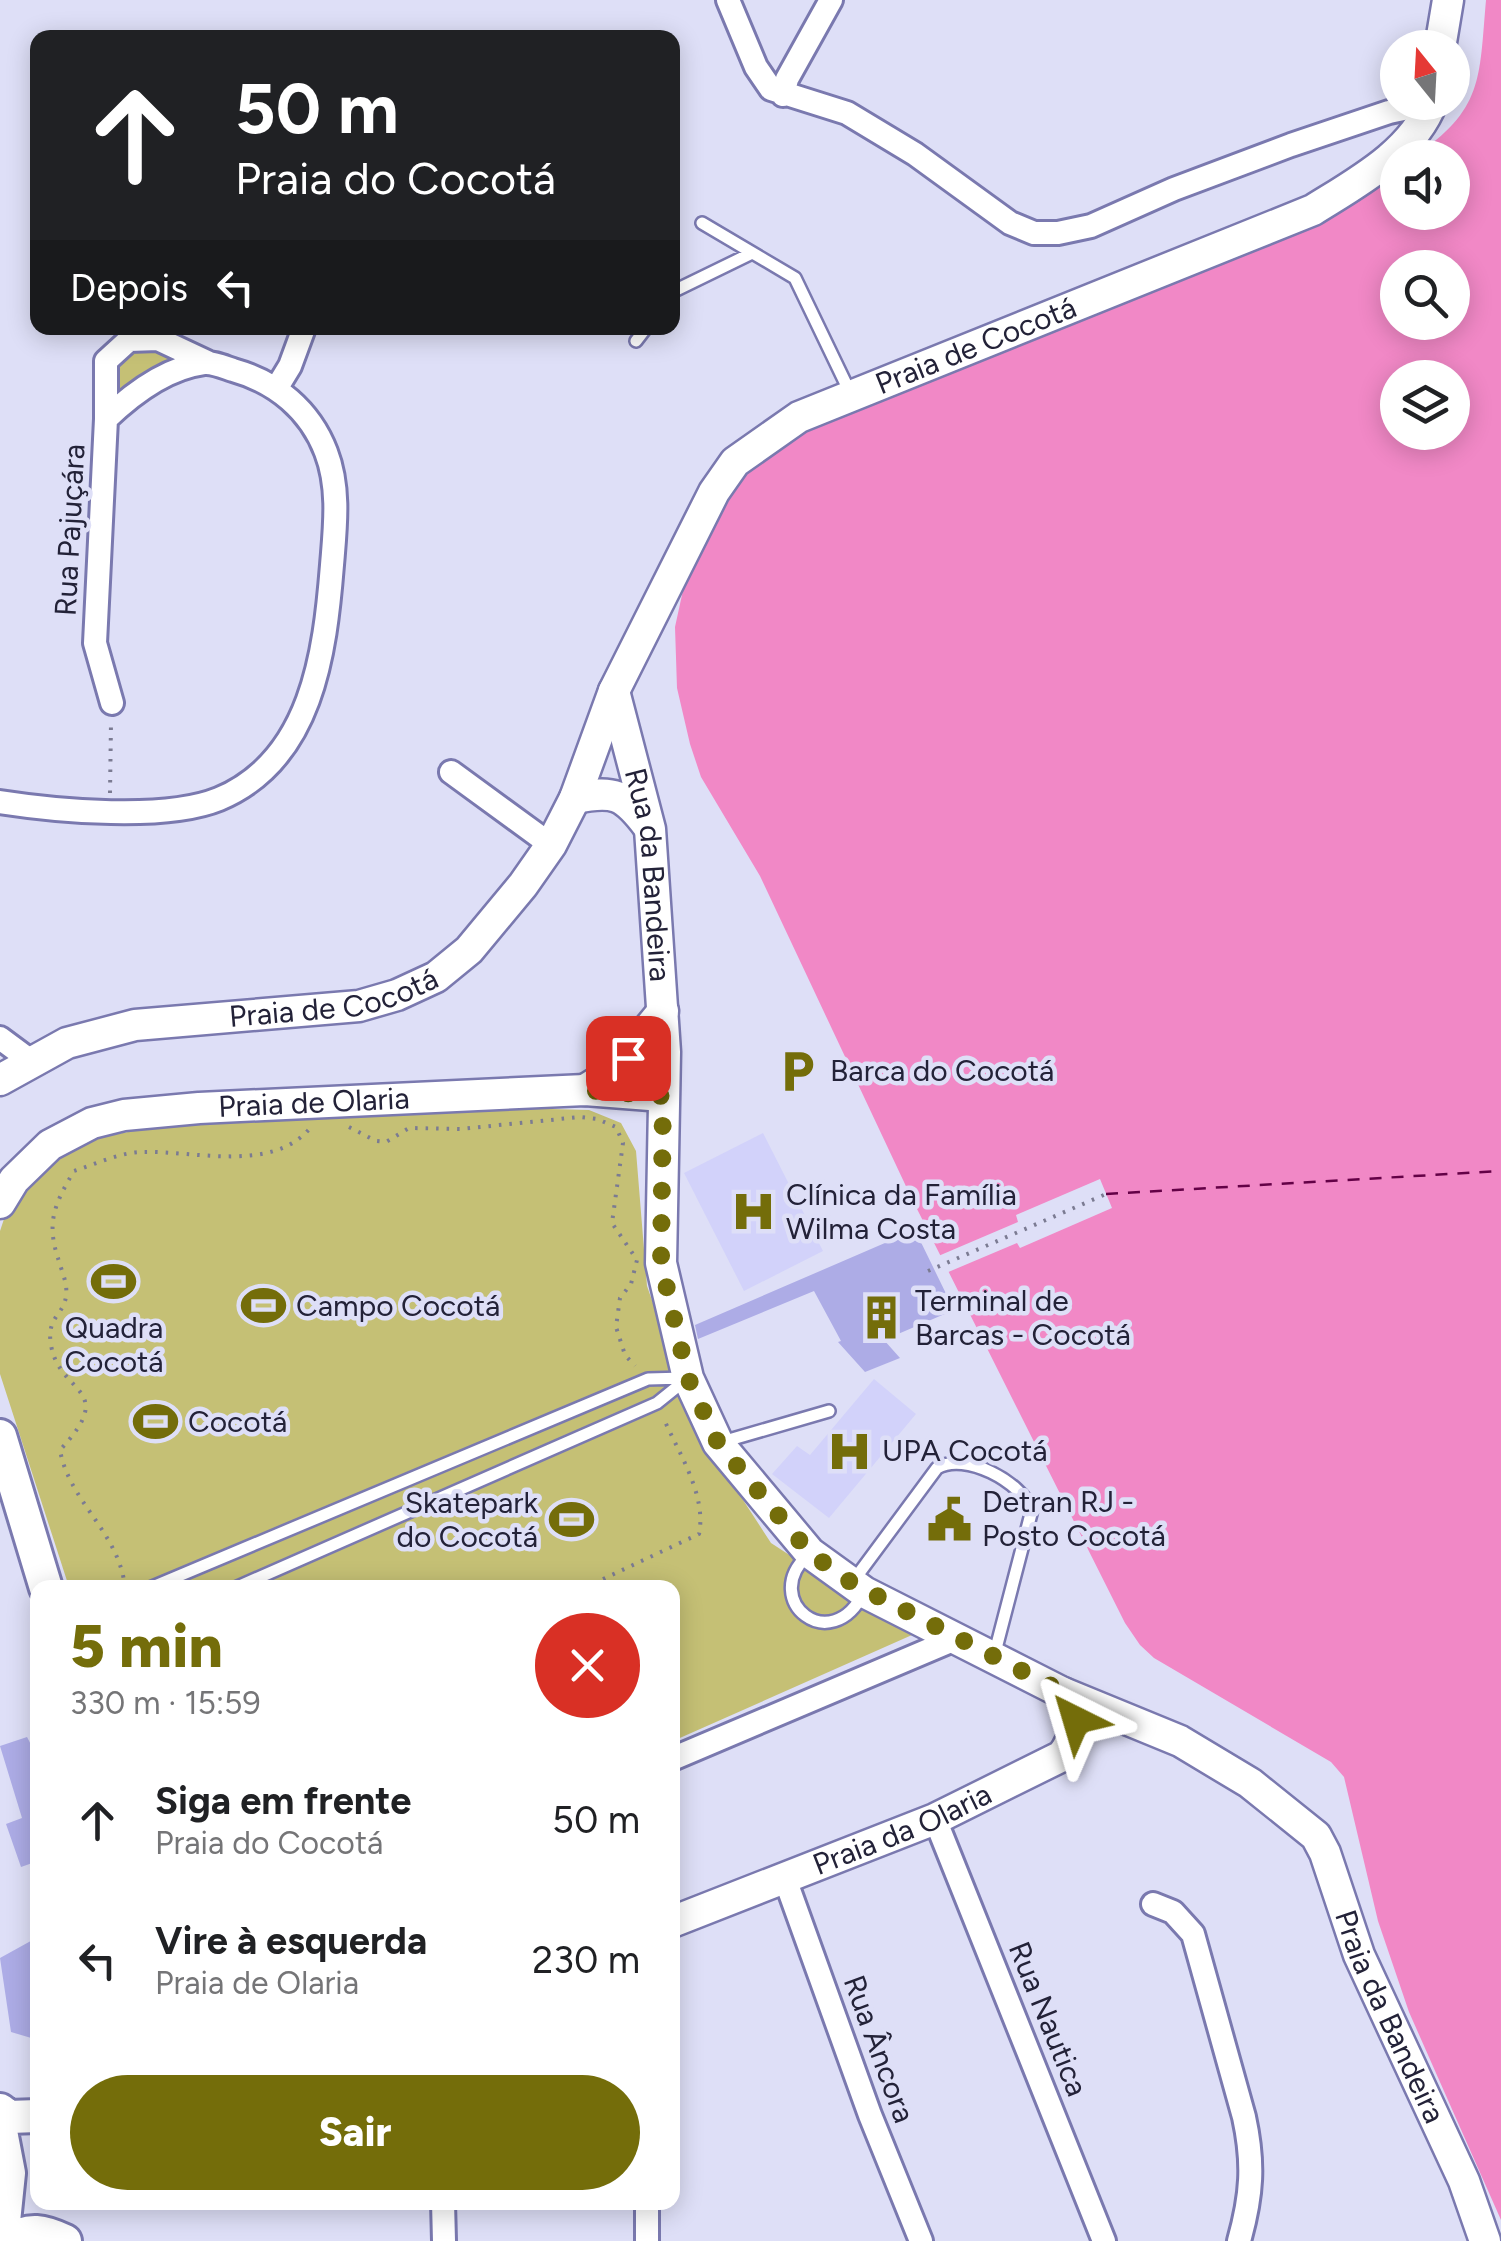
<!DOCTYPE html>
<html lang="pt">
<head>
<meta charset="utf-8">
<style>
	body { margin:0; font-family:Figtree,sans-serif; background:#f6f6f6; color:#202124; height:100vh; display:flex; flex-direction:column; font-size:38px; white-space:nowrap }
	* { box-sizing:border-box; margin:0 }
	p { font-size:32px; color:#757577 }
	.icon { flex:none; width:55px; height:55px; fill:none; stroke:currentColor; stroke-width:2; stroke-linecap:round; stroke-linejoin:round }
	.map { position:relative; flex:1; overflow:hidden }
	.sheet { position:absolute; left:30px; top:1580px; width:650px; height:630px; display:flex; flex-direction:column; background:#fff; border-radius:20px; box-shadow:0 5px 25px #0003 }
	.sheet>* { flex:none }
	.banner { position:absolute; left:30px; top:30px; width:650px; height:305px; border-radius:20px; box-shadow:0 5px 25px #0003; background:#202124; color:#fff; overflow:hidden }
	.needle { width:65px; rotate:342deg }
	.buttons { position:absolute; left:1380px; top:30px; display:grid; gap:20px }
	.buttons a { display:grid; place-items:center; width:90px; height:90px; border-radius:50%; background:#fff; box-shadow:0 5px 25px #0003; font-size:50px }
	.pin { position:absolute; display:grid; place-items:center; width:85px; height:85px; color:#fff; margin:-42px; border-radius:20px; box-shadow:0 5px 15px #0006 }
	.me { position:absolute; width:110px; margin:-55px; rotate:320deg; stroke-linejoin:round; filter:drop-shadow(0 0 8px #0008) }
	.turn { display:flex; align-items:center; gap:35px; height:210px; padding:0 40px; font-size:45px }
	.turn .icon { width:130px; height:130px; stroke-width:2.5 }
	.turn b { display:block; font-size:70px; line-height:85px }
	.then { display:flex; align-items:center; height:95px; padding:0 40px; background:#0003; gap:20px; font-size:38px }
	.round { display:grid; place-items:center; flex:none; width:105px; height:105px; border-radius:52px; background:#f6f6f6 }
	.head { display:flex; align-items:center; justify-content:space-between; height:170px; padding:0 40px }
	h1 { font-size:60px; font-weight:800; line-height:75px; color:#746d0a }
	.action { display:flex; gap:20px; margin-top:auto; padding:20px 40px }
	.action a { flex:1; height:115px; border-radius:60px; background:#746d0a; color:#fff; font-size:40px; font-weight:800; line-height:115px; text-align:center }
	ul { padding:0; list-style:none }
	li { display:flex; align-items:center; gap:30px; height:140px; padding:0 40px }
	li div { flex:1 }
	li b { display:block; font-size:38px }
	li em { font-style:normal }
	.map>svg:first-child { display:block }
	.built { fill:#d2d2fa }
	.green { fill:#c5c075 }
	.water { fill:#f188c6; fill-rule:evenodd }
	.pier { fill:#dedff7 }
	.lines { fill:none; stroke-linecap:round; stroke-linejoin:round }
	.ferry { stroke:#630146; stroke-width:2.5; stroke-dasharray:12 10; stroke-linecap:butt }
	.building { fill:#adace6 }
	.service-casing { stroke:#7a79af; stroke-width:16 }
	.minor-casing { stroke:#7a79af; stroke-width:28 }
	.tertiary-casing { stroke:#7a79af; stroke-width:35 }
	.secondary-casing { stroke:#7a79af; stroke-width:38 }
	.path { stroke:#7b7b92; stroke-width:4; stroke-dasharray:2.5 8; stroke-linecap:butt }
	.service { stroke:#fff; stroke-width:11 }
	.minor { stroke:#fff; stroke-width:22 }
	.tertiary { stroke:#fff; stroke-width:30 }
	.secondary { stroke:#fff; stroke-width:32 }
	.route { stroke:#746d0a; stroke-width:18; stroke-dasharray:0 32.4 }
	.labels { text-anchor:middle; stroke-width:9; stroke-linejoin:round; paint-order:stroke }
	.street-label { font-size:30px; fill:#232238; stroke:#dedff7 }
	.poi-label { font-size:30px; fill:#232238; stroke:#dedff7; text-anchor:start }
</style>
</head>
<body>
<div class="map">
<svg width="1501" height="2241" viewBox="0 0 1501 2241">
	<rect width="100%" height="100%" fill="#dedff7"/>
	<path class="built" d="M763,1133L823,1251L744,1291L684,1173Z
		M874,1379L916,1414L829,1518L772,1474L797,1446L810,1455Z"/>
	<path class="green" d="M132,349H159L177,362L143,374L117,393L118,364Z
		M514,1108L589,1110L621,1123L636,1151L647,1286L668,1346L682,1406L771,1543L912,1635L673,1741L672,1588L69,1587L0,1374V1231L5,1216L56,1158L101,1137L198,1119Z"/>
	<path class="water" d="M1486,0H1501V2220L1409,2012L1378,1921L1344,1777L1331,1762L1154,1658L1140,1645L1125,1623L912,1199L760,876L701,777L690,744L677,688L675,627L685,581L705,539L744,472L805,424L1232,259L1338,207L1397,168L1398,212H1452V158L1413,157C1484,110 1479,79 1486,0ZM1398,268H1452V322H1398ZM1398,378H1452V432H1398Z"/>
	<path class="pier" d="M1100,1179L1112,1208L1020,1248L1017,1243L946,1273L936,1257L1018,1222L1016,1215Z"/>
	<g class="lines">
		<path class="ferry" d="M1106,1194L1501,1171"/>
	</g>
	<path class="building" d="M915,1230L954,1310L884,1340L900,1358L865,1372L838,1342L841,1341L814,1291L698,1339L695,1325Z
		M27,1737L38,1758V1861L21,1867L6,1824L22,1818L0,1746Z
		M38,1937V2040L11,2032L0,1958Z"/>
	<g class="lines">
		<defs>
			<path id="service" d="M702,223L795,278L845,382
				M672,292L752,253
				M636,341L646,328
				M722,1442L829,1411
				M807,1556C760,1600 831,1659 864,1592
				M854,1580L937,1468C965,1451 1021,1482 1032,1510L994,1656
				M150,1588L648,1379L684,1378
				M235,1588L657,1403L688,1378"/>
			<path id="minor" d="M728,0L756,67L771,89L847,113L915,154L1010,223L1034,233H1058L1091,226L1174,189L1291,145L1389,112L1432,103
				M783,95L787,79L831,0
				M276,389L290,366L304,328
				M106,419V361L129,340L158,339L207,362
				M451,772L551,845
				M0,802C58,811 165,821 219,799C312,760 325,653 332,565C335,528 340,488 326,452C310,410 276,382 233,370C224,367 213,362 204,363C166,368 132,394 106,419L95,643L112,703
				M0,1038L31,1061
				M672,1759L955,1639
				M935,1819L1104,2241
				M784,1876L870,2115L921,2241
				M1153,1904L1173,1912L1193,1934L1244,2117C1254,2163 1252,2195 1239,2241
				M443,2202L444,2241
				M647,2202V2241"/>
			<g id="tertiary">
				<path d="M1440,48L1448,0"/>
				<path id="s1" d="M614,691L650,829L665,1052L661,1263L688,1378L718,1443L810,1553L864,1592L1063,1693L1180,1741L1250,1783L1316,1836L1325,1853L1359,1955L1464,2181L1485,2241"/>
				<path d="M575,798C614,790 624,794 648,826"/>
				<path id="s2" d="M0,1080L67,1043L135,1025L359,1006L397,995L436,977L469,950L523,885L551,845L575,798L614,691L714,492L735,462L799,417L1313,210C1356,183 1413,153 1432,102"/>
				<path d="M585,1090L612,1073L663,1011"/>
				<path id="s3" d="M0,1203L14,1180L50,1145L92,1123L124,1115L199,1108L585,1090L663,1096"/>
				<path id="s4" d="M672,1922L935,1819L1062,1756C1079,1733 1078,1715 1063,1693"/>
			</g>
			<path id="secondary" d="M0,1436L46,1588
				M0,2110L9,2117L38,2116
				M0,2126L9,2173L2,2241
				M9,2241C29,2227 44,2231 65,2241"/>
		</defs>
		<use href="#service" class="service-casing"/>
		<use href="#minor" class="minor-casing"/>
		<use href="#tertiary" class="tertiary-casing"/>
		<use href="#secondary" class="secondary-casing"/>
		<path class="path" d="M110,793L111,723
			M349,1127L376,1141L386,1142L409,1128L460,1129L580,1117L597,1119L616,1127L623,1143L612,1223L637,1260L631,1284L620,1298L616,1327L625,1355L635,1366
			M928,1271L1106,1194
			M125,1588C120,1533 69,1502 60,1450C119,1387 59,1395 51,1345C46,1317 64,1315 66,1296C68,1283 61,1270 58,1258C46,1222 55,1203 74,1171C96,1164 118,1153 141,1152C193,1150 273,1174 311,1127
			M584,1588L699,1534C707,1495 678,1452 663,1417"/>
		<use href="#service" class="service"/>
		<use href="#minor" class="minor"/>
		<use href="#tertiary" class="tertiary"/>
		<use href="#secondary" class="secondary"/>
	</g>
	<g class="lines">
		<path class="route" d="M628,1058L612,1073L585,1090L663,1096L661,1263L688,1378L718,1443L810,1553L852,1583L1063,1692L1072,1707L1076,1720"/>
	</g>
	<defs>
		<symbol id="parking-bare" viewBox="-9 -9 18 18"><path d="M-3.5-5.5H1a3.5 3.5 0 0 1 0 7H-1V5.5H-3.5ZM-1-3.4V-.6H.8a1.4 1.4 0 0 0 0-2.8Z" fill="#746d0a" stroke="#dedff7" stroke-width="2.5" paint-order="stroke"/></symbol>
		<symbol id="hospital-bare" viewBox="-9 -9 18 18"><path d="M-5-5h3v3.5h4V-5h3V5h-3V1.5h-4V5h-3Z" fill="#746d0a" stroke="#dedff7" stroke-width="2.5" paint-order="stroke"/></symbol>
		<symbol id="stadium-bare" viewBox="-9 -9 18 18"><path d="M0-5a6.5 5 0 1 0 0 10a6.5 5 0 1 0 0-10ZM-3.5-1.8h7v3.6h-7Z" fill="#746d0a" stroke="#dedff7" stroke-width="2.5" paint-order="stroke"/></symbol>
		<symbol id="building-bare" viewBox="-9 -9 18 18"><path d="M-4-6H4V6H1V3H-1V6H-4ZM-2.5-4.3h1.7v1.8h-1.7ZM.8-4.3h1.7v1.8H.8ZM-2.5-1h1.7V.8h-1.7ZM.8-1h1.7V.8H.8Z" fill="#746d0a" stroke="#dedff7" stroke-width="2.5" paint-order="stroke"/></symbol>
		<symbol id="civic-bare" viewBox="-9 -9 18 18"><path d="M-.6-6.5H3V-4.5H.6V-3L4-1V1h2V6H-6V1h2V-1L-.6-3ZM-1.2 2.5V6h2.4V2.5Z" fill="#746d0a" stroke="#dedff7" stroke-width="2.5" paint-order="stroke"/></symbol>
	</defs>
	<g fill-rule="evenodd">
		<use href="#parking-bare" x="766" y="1040" width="63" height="63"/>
		<use href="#hospital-bare" x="722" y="1180" width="63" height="63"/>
		<use href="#stadium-bare" x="82" y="1250" width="63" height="63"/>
		<use href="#stadium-bare" x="232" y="1274" width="63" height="63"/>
		<use href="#building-bare" x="850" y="1286" width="63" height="63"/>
		<use href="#stadium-bare" x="124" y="1390" width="63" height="63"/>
		<use href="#hospital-bare" x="818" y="1420" width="63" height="63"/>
		<use href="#civic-bare" x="918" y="1488" width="63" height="63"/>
		<use href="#stadium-bare" x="540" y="1488" width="63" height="63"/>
	</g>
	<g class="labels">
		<g class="street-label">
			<text dy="10" stroke="none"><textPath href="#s2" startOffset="1325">Praia de Cocotá</textPath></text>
			<text transform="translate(70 530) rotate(-87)" y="10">Rua Pajuçára</text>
			<text dy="10" stroke="none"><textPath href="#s1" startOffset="188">Rua da Bandeira</textPath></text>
			<text dy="10" stroke="none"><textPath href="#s2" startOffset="348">Praia de Cocotá</textPath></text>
			<text dy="10" stroke="none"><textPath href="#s3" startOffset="348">Praia de Olaria</textPath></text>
			<text dy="10" stroke="none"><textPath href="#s4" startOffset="248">Praia da Olaria</textPath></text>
			<text dy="10" stroke="none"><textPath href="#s1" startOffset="1688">Praia da Bandeira</textPath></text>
			<text transform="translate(1048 2019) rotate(68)" y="10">Rua Nautica</text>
			<text transform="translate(879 2049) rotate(70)" y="10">Rua Âncora</text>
		</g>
		<g class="poi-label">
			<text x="830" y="1081">Barca do Cocotá</text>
			<text x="786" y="1205">Clínica da Família<tspan x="786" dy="34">Wilma Costa</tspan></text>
			<text x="915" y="1311">Terminal de<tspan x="915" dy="34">Barcas - Cocotá</tspan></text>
			<text x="296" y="1316">Campo Cocotá</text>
			<text x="114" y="1338" text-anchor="middle">Quadra<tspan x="114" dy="34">Cocotá</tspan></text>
			<text x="188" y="1432">Cocotá</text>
			<text x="882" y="1461">UPA Cocotá</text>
			<text x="982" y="1512">Detran RJ -<tspan x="982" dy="34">Posto Cocotá</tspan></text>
			<text x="538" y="1513" text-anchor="end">Skatepark<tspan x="538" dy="34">do Cocotá</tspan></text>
		</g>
	</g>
</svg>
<div class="buttons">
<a><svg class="needle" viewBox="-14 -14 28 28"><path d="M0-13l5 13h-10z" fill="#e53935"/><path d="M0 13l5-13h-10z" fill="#757577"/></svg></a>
<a><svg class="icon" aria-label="sound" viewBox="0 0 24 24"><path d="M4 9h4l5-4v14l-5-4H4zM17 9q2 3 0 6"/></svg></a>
<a><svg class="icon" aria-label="search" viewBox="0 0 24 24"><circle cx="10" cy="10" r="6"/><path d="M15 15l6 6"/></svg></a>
<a><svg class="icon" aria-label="layers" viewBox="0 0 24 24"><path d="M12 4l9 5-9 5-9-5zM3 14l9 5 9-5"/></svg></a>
</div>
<div class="pin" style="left:628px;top:1058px;background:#d93025"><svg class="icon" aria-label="arrive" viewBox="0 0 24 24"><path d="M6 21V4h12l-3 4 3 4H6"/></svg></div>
<svg class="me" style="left:1076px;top:1720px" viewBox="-20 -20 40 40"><path d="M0-17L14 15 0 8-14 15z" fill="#746d0a" stroke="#fff" stroke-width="4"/></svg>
<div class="banner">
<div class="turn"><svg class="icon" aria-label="ahead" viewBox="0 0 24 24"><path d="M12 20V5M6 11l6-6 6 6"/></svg><div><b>50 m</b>Praia do Cocotá</div></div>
<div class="then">Depois<svg class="icon" aria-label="left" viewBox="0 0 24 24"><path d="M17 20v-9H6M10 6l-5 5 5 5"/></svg></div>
</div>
<section class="sheet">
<div class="head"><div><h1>5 min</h1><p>330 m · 15:59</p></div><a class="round" style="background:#d93025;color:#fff"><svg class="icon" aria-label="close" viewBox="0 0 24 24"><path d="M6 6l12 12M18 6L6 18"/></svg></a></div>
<ul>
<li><svg class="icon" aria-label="ahead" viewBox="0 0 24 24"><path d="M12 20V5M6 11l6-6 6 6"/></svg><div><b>Siga em frente</b><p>Praia do Cocotá</p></div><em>50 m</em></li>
<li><svg class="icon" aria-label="left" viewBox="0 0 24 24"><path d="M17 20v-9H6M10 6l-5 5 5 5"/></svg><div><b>Vire à esquerda</b><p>Praia de Olaria</p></div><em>230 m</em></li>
</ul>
<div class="action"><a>Sair</a></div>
</section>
</div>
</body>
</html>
